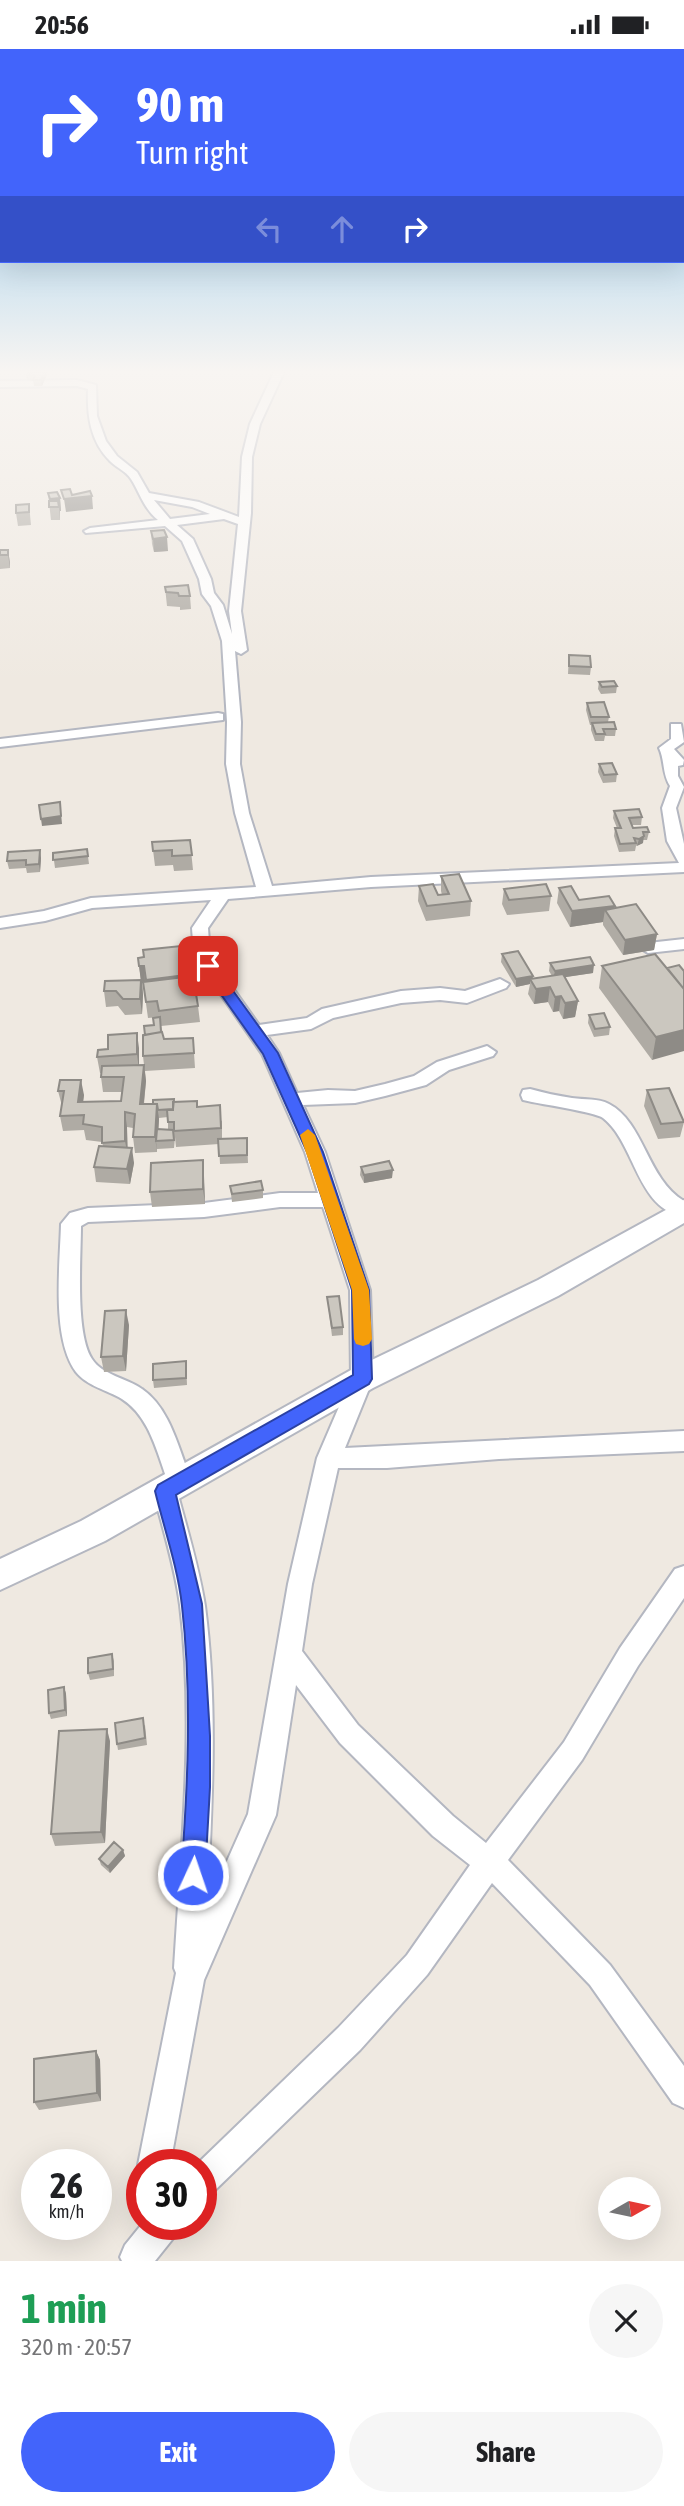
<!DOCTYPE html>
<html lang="en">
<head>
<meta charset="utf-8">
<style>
	body { margin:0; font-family:"Asap Condensed",sans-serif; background:#f6f6f6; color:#202124; height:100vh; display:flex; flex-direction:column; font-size:26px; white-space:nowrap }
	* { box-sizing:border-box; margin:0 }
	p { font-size:23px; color:#757577 }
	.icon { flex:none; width:38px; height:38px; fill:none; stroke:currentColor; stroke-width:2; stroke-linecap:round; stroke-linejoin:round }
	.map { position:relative; height:2212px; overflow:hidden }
	.side { display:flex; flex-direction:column; background:#fff; flex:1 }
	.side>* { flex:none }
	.hud { position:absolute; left:0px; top:0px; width:684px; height:214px; box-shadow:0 7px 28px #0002; background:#4264fb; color:#fff; overflow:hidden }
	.needle { width:46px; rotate:81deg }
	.tools { position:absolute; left:598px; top:2128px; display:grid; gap:14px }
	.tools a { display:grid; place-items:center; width:63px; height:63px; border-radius:50%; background:#fff; box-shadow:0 7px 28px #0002; font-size:35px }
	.speed { position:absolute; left:21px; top:2100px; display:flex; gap:14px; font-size:35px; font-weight:700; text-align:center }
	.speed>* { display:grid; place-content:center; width:91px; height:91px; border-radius:50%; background:#fff; box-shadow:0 7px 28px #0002; line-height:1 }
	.speed small { font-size:18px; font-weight:400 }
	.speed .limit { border:10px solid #d22; background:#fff; color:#111 }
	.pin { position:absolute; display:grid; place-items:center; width:60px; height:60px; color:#fff; margin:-30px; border-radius:14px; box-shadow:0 4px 10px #0006 }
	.me { position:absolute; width:77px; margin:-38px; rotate:3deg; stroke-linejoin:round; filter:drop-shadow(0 0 5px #0008) }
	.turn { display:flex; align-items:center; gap:24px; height:147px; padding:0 21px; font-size:32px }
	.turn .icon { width:91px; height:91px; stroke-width:2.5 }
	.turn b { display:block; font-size:49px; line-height:60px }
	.lanes { display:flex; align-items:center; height:66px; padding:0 21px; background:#0003; justify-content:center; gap:35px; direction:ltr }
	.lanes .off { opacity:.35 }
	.round { display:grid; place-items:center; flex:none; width:74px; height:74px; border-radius:37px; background:#f6f6f6 }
	.head { display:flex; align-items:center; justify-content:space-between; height:119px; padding:0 21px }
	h1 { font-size:42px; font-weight:700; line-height:52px; color:#1e9e55 }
	.cta { display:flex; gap:14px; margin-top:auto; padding:14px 21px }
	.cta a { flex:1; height:80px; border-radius:42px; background:#4264fb; color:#fff; font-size:28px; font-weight:700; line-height:80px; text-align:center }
	.cta a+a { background:#f6f6f6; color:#202124 }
	.status { display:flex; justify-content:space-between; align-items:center; height:49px; padding:0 35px; background:#fff; direction:ltr }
	.status svg { height:19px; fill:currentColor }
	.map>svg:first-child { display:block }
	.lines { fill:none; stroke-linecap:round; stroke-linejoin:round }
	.street-casing { stroke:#b4b7c1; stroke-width:4 }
	.secondary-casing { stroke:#b4b7c1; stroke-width:4 }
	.street { fill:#fff; fill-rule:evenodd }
	.secondary { fill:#fff; fill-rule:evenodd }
	.wall { fill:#afaba4; fill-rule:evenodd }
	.shaded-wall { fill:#8e8b86 }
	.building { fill:#cbc7bf; stroke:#8e8b86; stroke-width:2 }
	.route { fill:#4264fb; stroke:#2b41a3; stroke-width:2 }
	.slow { fill:#f59e0b }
</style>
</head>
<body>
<div class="status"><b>20:56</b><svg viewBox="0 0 49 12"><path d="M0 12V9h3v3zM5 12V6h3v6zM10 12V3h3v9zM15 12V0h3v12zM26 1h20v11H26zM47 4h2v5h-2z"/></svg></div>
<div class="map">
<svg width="684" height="2212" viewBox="0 0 684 2212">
	<rect width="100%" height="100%" fill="#efe9e1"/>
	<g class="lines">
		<defs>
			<path id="street" d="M274,323H284L260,375L252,408L251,464L241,562L247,601L241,605L235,602L241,673L240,715L249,764L272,837L371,828L679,814L667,792L662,759L670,737C662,724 665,712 659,699L671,690V675H681L684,693L674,700L684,711L683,716L678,717V727L684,738L676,759L684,795V823L371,838L228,850L208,879L210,907L259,976L307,969L322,960L401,942L440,939L465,942L500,930L509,935L506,939L467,954L440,951L401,954L333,969L311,980L267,986L279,1004L297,1044L328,1041L355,1042L385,1035L414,1027L437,1013L487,997L496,1003L493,1007L449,1021L426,1036L385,1047L355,1054L303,1056L325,1103L370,1241L373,1330L345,1399L684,1382V1402L499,1410L387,1419H338L312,1535L302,1602L358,1676L453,1767L486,1794L564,1693L620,1599L675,1520L684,1517V1549L638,1617L582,1711L508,1811L610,1916L684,2017V2059L673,2054L590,1936L492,1834L427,1926L360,2001L212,2144L201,2149V2116H196L338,1979L407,1906L470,1816L433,1787L340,1694L296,1636L276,1766L204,1931L170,2116H142V2125L138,2116L176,1924L174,1919C181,1798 195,1677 180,1556C175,1518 163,1480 153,1442L157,1435L168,1433C157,1404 150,1368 122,1350C107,1341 87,1337 76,1323C51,1289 60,1216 61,1175L70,1164L88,1159L204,1154L280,1144H318L305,1103L262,1005L194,907L192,879L211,851L92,859L45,872L0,879V869L44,862L91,849L256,838L235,764L226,715L227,673L222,592L211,557L202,545L199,530L182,492L165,477L86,484L84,482L90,479L158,471C144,460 140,444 131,430C126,422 117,419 110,412C90,392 87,366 88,340L77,337L0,338V332L77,331L96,336L97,367L106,392L117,407L137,423L149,444L199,453L239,468L242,408L250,375ZM154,451L192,458L210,465L170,470ZM224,470L238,475L229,562L232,585L223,556L214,544L211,530L193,490L177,476ZM280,1158H323L350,1241L351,1330L317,1409L288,1535L248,1765L207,1857C212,1757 218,1657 205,1557C199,1518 187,1480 177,1442L188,1440L192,1433C179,1402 171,1360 142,1340C127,1329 102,1326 92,1310C75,1285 81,1209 81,1177L88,1173L204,1168Z
				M218,664L223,665V671L0,698V690Z
				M684,890V900L648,904L640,899L648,894Z
				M530,1040C544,1044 558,1047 572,1049C585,1051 598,1049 609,1055C644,1073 647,1130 684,1152V1168C636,1159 636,1095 603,1069C596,1063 539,1055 523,1051L521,1046L523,1041Z
				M142,2175H179L175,2187L155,2212H122L120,2208L125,2196Z"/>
			<path id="secondary" d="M684,1151V1174L558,1247L373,1339L105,1492L0,1541V1510L81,1472L351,1321L538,1231Z"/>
		</defs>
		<use href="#street" class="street-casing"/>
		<use href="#secondary" class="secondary-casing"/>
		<use href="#street" class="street"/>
		<use href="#secondary" class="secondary"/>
	</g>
	<path class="wall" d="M48,323L42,337H34L33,332L27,331L26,325Z
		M48,444L60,449L61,462H60V471H51Z
		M29,455L31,476L18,477L16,464Z
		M151,482L168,502L154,503L152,495Z
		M0,501H8L10,514V519L0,520Z
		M165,538L190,547L191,560L180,561V558L167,557Z
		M569,606L591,618L590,626L568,625Z
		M599,633L617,637L616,644L601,645L598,640Z
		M587,654L609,668L608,673L616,680L615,687H605L604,692H595L591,681V676H590L586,661Z
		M599,715L617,725L616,733L603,734L598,723Z
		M614,762L642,768L641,776H632L633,779L649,783L647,791H643V794L636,797L635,802L619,803L614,787L615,779H617L613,769Z
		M190,791L193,821L174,822L173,816L155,817L152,793Z
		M87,800L89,815L55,819L53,804Z
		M41,809L40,823L27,824L26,819L9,820L7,812Z
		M441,827L471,852L470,867L426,872L418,852L419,837L438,846H442L441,842Z
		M559,839L579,851L615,859L657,885L654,901L623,906L603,876V873L570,878L557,854Z
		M504,840L551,847L549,862L507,866L502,855Z
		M181,897L187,928L198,957L200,973L161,977L164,990L193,989L195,1019L145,1022L146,1032L144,1055L174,1053L198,1058L222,1072V1090L247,1089L248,1114L220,1115L219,1095L176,1098L175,1088L174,1099L157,1100V1103L135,1104L133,1088V1079L127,1078V1099L134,1114L130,1135L96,1133L94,1118L103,1097L102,1093L86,1091L84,1081L63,1082L60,1067L62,1057L58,1042L60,1031L84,1046L83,1053L121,1052L122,1043H103L101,1028V1024H100L97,1008L139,999V1016H144L143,1007L145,986L154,976L159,968L148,969L143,933L145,932L142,933L143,946L142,965L125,966L118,957L106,958L104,942L141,931L138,909L144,908ZM168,1068V1081L158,1080L159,1069Z
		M202,901V915L190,916L189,908Z
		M502,905L533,927L532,930L552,927L549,922L550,914L593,924L565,928L578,952L575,968L563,970L559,962L553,963L548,953L534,955L528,945L530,935L516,938L501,913Z
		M679,916L652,1011L599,939L602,917L667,919Z
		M589,966L610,978L609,986L594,988L588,974Z
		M647,1041L684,1073L680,1088L658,1090L644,1057Z
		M203,1111L205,1155L152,1158L150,1143Z
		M361,1118L392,1129L364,1134L360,1126Z
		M230,1137L263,1141V1149L232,1153Z
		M327,1248L343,1278V1286L332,1287Z
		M129,1276L126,1322L104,1323L101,1308Z
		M186,1312L187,1336L154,1339L153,1331Z
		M112,1605L114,1612V1627L90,1631L88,1624Z
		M64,1638L66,1645L67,1667L51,1670L49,1664Z
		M145,1676L147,1696L118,1701L117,1695Z
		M110,1692L105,1794L55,1797L51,1785Z
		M123,1801L125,1807L110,1824L101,1816L99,1810Z
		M96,2002L100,2011L101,2052L39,2061L34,2053Z"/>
	<path class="shaded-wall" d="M45,323H48L42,337L41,331Z
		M92,447L93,460L66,463L64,450Z
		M60,449L61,462H60V471L59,458H51L50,450Z
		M167,488L168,502L154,503L153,490Z
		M8,501L10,514V519L8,506Z
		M60,753L62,775L42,777L41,770Z
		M644,787L643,794L637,797L639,790Z
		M40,801L41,809L40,823L39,815Z
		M615,857L612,872L605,861L603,873L570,878L572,862Z
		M657,885L654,901L623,906L625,891Z
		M594,916L593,924L553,930L555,922Z
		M139,917H144L145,932L142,933L143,946L142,965L140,950L141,933Z
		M533,927L532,933L530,930V935L516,938V930Z
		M550,938L548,953L534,955L536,940Z
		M561,947L559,962L553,963L555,948Z
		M578,952L575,968L563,970L565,954Z
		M684,981V1002L652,1011L656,988Z
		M137,984L139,999V1021L137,1005Z
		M144,1016L146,1032L142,1071L140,1055Z
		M81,1031L84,1046L81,1068L78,1053Z
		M157,1055L159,1070L158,1092H156L157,1103L155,1088Z
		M125,1063L127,1078L128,1108L125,1092Z
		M132,1099L134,1114L130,1135L127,1120Z
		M203,1111L204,1127L205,1155L203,1140Z
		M393,1121L392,1129L364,1134V1126Z
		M126,1261L129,1276L126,1322L123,1307Z
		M64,1638L66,1645L67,1667L65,1661Z
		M107,1680L110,1692L105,1794L101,1783Z
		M123,1801L125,1807L110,1824L108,1818Z
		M96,2002L100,2011L101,2052L97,2044Z"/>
	<path class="building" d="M34,323H45L41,331H33L35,326L26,325Z
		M70,440L72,446L90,442L92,447L64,450L61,441Z
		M57,443L60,449L50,450L48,444Z
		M49,452H58L59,458H49Z
		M29,455V463L16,464V456Z
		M164,481L167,488L153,490L151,482Z
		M0,501H8V506H0Z
		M188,536L190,547H179L178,544L166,543L165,538Z
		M569,606L590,607L591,618L569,617Z
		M614,632L617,637L602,638L599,633Z
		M604,653L609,668H591L587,654Z
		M614,673L616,680H603L605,685H596L592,674Z
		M612,714L617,725L604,726L599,715Z
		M60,753L61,767L41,770L39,756Z
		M639,760L642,768L629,769L633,779L647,778L649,783H643L644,787L639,790L634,789L636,794L620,795L615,779H621L614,762Z
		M190,791L192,806L172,807V801L153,802L152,793Z
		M87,800L88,807L53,811V804Z
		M40,801L39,815L26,816V811L7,812L8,803Z
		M459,825L471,852L427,857L419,837L433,835L438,846L449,845L441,827Z
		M546,835L551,847L509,851L504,840Z
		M571,837L579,851L609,847L615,857L572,862L559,839Z
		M636,855L657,885L625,891L605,861Z
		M181,897L186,926L146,931L144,917H139L138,909L144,908L143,901Z
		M189,901H202L201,908H189Z
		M518,902L533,927L516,930L502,905Z
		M655,905L684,940V981L656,988L602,917Z
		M590,908L594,916L555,922L550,914Z
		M679,916L684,922V940L667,919Z
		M563,925L578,952L565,954L561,947L555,948L550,938L536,940L530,930Z
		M193,927L198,957L159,962L157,952L146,953L143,933Z
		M141,931L140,950H123L116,942H104L105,932Z
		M604,964L610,978L595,980L589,966Z
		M160,968L161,983L145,986L144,977L154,976L153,969Z
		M162,983L164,990L193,989L194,1004L143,1007V986Z
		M137,984V1005L97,1008L98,1001L108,1000V986Z
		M144,1016L140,1055H157L155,1088H133L135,1065L125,1063V1092L102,1094V1078L83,1075L84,1066L60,1067L64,1042H58L60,1031H81L78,1053L121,1052L124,1028H101L102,1017Z
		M669,1039L684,1073L661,1075L647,1041Z
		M174,1050L173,1060L158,1061L157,1055H153V1051Z
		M197,1052V1058L220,1056L221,1079L174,1082V1073H168L167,1061H173V1053Z
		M157,1080L173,1081L174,1091L156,1092Z
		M247,1089V1106L219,1107L218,1090Z
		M99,1097L132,1099L127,1120L94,1118Z
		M203,1111V1140L150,1143L151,1114Z
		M389,1112L393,1121L364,1126L361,1118Z
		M261,1132L263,1141L232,1145L230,1137Z
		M339,1247L343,1278L332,1279L327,1248Z
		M126,1261L123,1307L101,1308L105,1262Z
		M186,1312V1329L153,1331V1315Z
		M112,1605L113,1620L88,1624V1609Z
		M64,1638L65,1661L49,1664L48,1641Z
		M143,1669L145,1689L117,1695L115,1674Z
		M107,1680L101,1783L51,1785L59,1682Z
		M114,1793L123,1801L108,1818L99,1810Z
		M96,2002L97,2044L34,2053V2010Z"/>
	<linearGradient id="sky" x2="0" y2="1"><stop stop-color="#7abfeb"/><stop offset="0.51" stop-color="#f8f5f2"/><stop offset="1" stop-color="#f8f5f2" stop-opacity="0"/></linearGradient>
	<rect width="684" height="633" fill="url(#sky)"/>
	<path class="route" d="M208,913L213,914L278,1004L323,1103L369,1241L372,1330L369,1335L176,1446L202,1555L210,1687V1738L205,1826L201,1834L193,1838L185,1834L181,1826C188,1737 192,1646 182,1557C178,1519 164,1479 155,1442L158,1436L353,1326L352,1241L307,1103L263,1005L201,917Z"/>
	<path class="slow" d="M308,1080L315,1086L369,1241L372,1290L369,1295L363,1297L356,1295L354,1290L352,1241L300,1086Z"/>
</svg>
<div class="tools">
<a><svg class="needle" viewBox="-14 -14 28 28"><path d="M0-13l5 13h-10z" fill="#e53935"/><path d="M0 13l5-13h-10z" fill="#757577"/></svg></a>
</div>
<div class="speed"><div>26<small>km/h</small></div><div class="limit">30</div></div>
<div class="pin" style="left:208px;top:917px;background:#d93025"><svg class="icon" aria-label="arrive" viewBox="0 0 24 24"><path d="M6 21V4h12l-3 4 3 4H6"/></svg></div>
<svg class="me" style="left:193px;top:1826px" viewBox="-20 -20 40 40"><circle r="17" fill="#4264fb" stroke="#fff" stroke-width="3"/><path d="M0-11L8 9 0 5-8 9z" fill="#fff"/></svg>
<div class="hud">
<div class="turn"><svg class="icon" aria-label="right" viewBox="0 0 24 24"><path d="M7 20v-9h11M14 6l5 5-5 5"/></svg><div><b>90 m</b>Turn right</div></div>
<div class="lanes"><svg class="icon off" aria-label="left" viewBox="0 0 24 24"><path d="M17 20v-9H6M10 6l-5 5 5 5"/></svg><svg class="icon off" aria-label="ahead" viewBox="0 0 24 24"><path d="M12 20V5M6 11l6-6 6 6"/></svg><svg class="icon" aria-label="right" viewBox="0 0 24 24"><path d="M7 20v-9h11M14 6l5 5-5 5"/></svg></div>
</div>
</div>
<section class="side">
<div class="head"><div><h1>1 min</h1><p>320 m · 20:57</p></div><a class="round"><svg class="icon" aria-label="close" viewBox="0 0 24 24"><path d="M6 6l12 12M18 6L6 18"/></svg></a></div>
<div class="cta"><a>Exit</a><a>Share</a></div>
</section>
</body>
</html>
